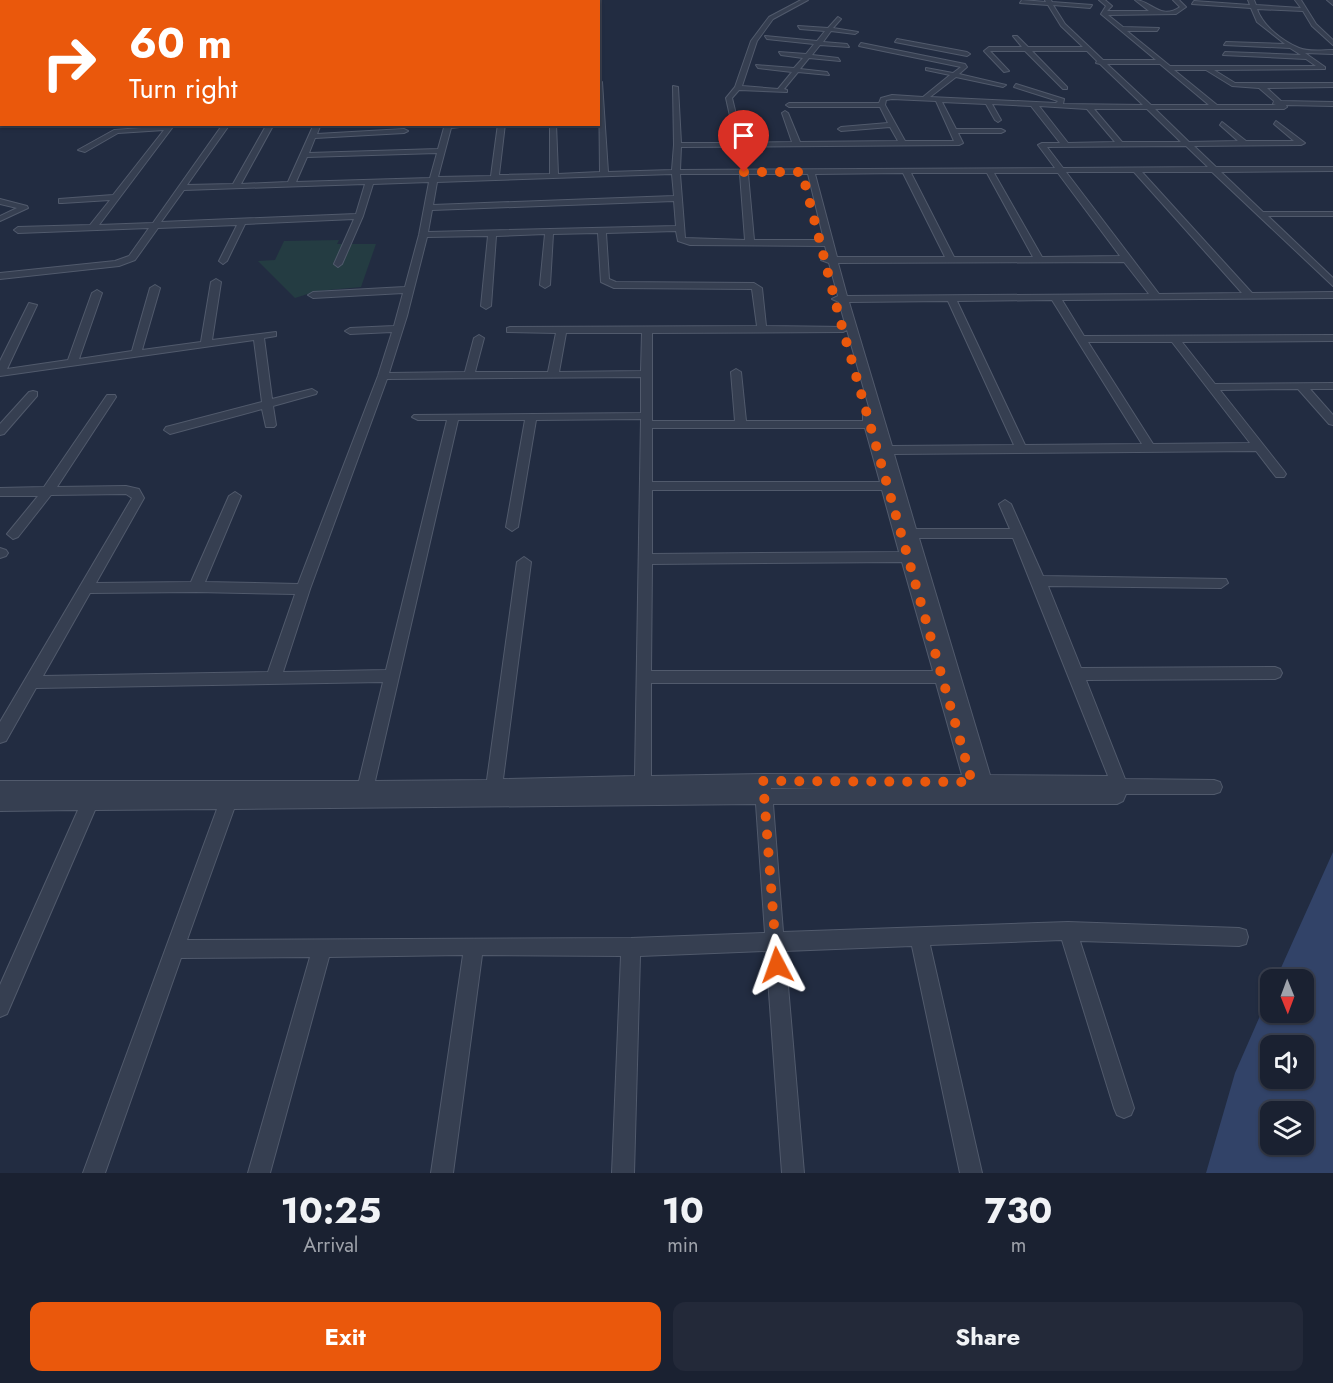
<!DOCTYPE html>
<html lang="en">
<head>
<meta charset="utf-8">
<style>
	body { margin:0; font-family:Jost,sans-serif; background:#232939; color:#f1f3f6; height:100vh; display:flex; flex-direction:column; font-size:22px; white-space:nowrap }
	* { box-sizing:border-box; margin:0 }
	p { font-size:20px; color:#9fa3ab }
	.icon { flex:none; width:33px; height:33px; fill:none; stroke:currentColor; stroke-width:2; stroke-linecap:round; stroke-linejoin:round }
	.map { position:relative; height:1173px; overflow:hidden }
	.panel { display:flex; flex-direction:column; background:#1a2131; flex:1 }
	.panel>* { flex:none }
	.guide { position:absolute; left:0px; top:0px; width:600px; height:126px; box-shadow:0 2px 4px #0004,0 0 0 2px #383e4d; background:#ea580c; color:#fff; overflow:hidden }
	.needle { width:39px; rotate:179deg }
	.fabs { position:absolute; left:1260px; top:969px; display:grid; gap:12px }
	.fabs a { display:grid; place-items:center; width:54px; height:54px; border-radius:12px; background:#1a2131; box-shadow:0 2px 4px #0004,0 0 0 2px #383e4d; font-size:30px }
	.pin { position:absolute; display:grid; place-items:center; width:51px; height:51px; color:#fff; margin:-62px -26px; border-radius:50% 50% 50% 0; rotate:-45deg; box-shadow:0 0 6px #0007 }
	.pin .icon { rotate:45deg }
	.me { position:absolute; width:66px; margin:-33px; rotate:356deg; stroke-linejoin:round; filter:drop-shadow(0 0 4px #0008) }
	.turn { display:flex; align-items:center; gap:21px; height:126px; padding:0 30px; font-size:27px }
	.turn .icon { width:78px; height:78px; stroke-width:2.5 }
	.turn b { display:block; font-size:42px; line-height:51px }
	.eta { display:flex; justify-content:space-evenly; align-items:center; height:102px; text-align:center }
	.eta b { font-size:36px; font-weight:700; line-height:42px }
	.cta { display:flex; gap:12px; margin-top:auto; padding:12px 30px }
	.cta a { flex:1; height:69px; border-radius:12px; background:#ea580c; color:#fff; font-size:24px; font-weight:700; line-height:69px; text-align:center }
	.cta a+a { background:#232939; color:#f1f3f6 }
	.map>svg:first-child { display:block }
	.green { fill:#243c42 }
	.water { fill:#324368; fill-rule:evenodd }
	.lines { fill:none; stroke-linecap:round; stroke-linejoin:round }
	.minor-casing { stroke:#515a6c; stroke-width:2 }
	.primary-casing { stroke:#40485a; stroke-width:3 }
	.minor { fill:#363f51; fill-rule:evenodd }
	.primary { fill:#545e71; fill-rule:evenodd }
	.route { stroke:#ea580c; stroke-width:10; stroke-dasharray:0 18 }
</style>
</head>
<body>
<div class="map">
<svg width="1333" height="1173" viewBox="0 0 1333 1173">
	<rect width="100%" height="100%" fill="#222c41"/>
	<path class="green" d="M339,240L337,244H376L361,287L317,291L295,298L258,261L275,260L284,241Z"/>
	<path class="water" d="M1333,852V1173H1206L1235,1073L1270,993V1012H1304V980L1276,979ZM1270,1046H1304V1078H1270ZM1270,1112H1304V1144H1270Z"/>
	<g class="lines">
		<defs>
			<path id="minor" d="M801,0H808L773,19L757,41L742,86L778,89L792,72L758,68L756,65L794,68L803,58L781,55L779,52L806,54L814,44L767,39L765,36L817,41L825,31L800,29L798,26L828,28L838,17L841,19L833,28L858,32L855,34L831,31L823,42L847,44L849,47L820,45L812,55L838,58L840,61L809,58L800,69L827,72L829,75L798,72L784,89L787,90V92L739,90L732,98L743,143L792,142L782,113L785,111L788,113L800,142L898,141L890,127L841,131L838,129L841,127L888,123L880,107H789L786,105L789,103H879L881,98L892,95L923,97L950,75L926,70V68L953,73L961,67L859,46L861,43L965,64L967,67L959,74L1006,85L1003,87L956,77L930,97L1056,103L1058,101L1014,87L1016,84L1064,99L1063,104L1143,105L1100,64L1096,63L1097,61L1087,51H1032L1067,87V89H1063L1025,51H990L1009,71L1004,72L984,51L989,47H1022L1013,36H1017L1028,47H1083L1061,26L1048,5L1020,3L1022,0L1046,2L1045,0H1051L1052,2L1092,5L1090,8L1053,5L1065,24L1103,60H1156L1101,14L1106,6L1099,0H1105L1112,6L1107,11H1149L1135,0C1151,0 1160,21 1180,7L1173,0H1179L1186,7L1176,14L1108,15L1123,27L1159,28L1157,31H1127L1170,66H1316L1306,59L1223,55L1225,52L1301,55L1290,48L1224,45L1226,42L1285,44L1257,22L1251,8L1192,4L1194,1L1250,5L1248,0H1254L1256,5L1301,8L1295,0H1301L1316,24L1333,40V45L1312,26L1303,11L1257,9C1263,26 1282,41 1299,48C1308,52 1323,50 1333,50V54L1305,53L1325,67V69L1214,70L1235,83H1333V87L1267,88L1281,101L1333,102V106L1286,105L1287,107L1284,109H1155L1189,142L1238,141L1220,125L1222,122L1246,141H1294L1274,124L1276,121L1305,143L1301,145L1194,146L1216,167H1333V171L1221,172L1263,212H1333V216H1268L1333,278V286L1212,172H1142L1252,293L1333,292V298L1062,300L1084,336L1333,335V341L1182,342L1215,384L1333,383V389H1310L1333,415V425L1329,424L1298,389L1220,390L1284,471L1286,474L1284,477H1276L1256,451L894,454L916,529H1010L999,504L1005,500L1011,504L1043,576L1226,579L1228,583L1221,588L1048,586L1081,668L1275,667L1280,669L1282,673L1280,677L1275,679L1086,680L1125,779L1214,780L1220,782L1222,787L1220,792L1214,794H1126L1123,801L1117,804H773L783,932L1068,922L1239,928L1246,930L1248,937L1246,944L1239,946L1080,941L1134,1108L1131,1115L1124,1118L1117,1115L1114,1108L1062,940L930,945L982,1173H960L912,946L785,951L804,1173H782L766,951L640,956L634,1173H612L621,956L482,955L453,1173H431L463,955L329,957L270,1173H248L310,957L181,958L105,1173H83L217,809L95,810L7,1014L0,1017V985L78,810L0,811V781H359L383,682L36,688L6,741L0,743V722L132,498L126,494L51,495L18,537L13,539L7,534L38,496H0V488L44,487L107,395H115L116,397L57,487L126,486L139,489L144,498L96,583L191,582L229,496L235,492L241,496L205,582L298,584L378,376L392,332L350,334L345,331L350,328L394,326L403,293L313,298L308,295L313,292L405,287L419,235L429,182L373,184L363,216L342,264L338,267L334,264L354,219L245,224L227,261L223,264L219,261L237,225L158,228L135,260L119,266L0,279V273L115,261L129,256L149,228L18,233L14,230L18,227L90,225L110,200L62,203H59V199L113,195L164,130L118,133L85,152L78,150L114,130L169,126L172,128L99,225L153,223L223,124H230L187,185L233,184L267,124H274L241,184L288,182L314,124H321L317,134L404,129L408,131L404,133L315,138L309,153L438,149L445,124H486L451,128L438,177L491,176L498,124H505L499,175L550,174V124H556L558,174L600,172L599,80L602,82L608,172L672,170L674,145L673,86L678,87L681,143H736L726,98L735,87L751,41L769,17ZM1107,64H1160L1209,105H1151ZM1174,70H1206L1232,86L1259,88L1274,101L1273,104L1276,105H1217ZM892,99L936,101L954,141H905L885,105L886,100ZM942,102L986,104L995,120L998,122L1001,120L992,104L1031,106L1060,143H1042L1038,145L1055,168L680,170L681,147L959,145L963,143L958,133H1001L1005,131L1001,129H956ZM1039,106L1087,109L1115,142L1068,143ZM1094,109H1147L1181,142H1122ZM1186,146L1208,167L1063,168L1047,147ZM437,153L430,178L296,182L307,157ZM1066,172H1134L1242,293L1159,294ZM903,173L945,257H837L815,174ZM911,173H987L1033,257H954ZM994,173H1058L1120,256L1042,257ZM672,174L674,196L433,205L437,182ZM680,174H740L745,240L685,238ZM748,174H808L824,240H754ZM365,184L356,214L161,222L184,190ZM674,201L676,226L428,232L432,210ZM676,231L678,241L690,245L825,246L828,257L821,260L829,263L838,296L832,299L839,302L846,327L766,326L762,288L754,283L616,282L609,279L606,233ZM598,233L601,282L614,288L752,289L757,326L510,327L507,328V332L556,333L548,372H475L484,338L479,335L474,338L465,372L389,373L407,316L427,237L488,236L481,306L486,309L491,306L496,236L545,234L540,285L545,288L550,285L553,234ZM1124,262L1149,294L847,296L838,263ZM1052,300L1142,444L1025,445L957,301ZM948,301L1014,445L892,446L849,302ZM847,330L871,414H863V421H746L741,372L736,369L731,372L735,421H652V333L843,332ZM566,333H642L641,371L559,372ZM1088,342H1172L1250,443L1153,444ZM641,377V413L414,415L412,417L418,420H447L386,670L283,672L310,589L387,379ZM641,419L635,776L503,779L531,562L524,557L517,562L487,780L375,781L458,420H525L506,527L512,531L518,527L536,420ZM652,428H865L880,482H652ZM652,490H882L899,552L652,554ZM919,538H1013L1108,776L990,775ZM902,562L933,671H651L652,564ZM196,592L295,594L268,672L43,676L90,593ZM651,683H936L962,775L763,774L651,776ZM771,788L820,789H771ZM756,804L765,933L631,938L187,940L234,809Z
				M1327,0H1333V5Z
				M897,39L967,52L970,54L967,56L895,42Z
				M0,70H2V74H0Z
				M0,85H2V89H0Z
				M0,199L27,206L28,208L0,221V216L17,208L0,204Z
				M216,279L221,282L212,340L276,332V336L264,338L272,399L312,389L317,392L316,394L273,406L276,425L274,427H266L262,409L170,434L164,430L166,427L262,402L254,340L0,376V361L29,303L37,305L7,369L68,360L92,293L97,290L102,293L79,359L132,351L150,288L155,285L160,288L142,350L201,342L211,282Z
				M33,391L37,392V396L4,434L0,435V424L29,392Z
				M0,548L6,550L8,553L6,556L0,558Z"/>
			<path id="primary" d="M8,0H20L19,2Z"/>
		</defs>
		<use href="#minor" class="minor-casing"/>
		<use href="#primary" class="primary-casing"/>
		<use href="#minor" class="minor"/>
		<use href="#primary" class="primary"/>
	</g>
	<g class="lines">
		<path class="route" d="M744,172H802L839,316L972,782L763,781L777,965"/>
	</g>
</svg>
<div class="fabs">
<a><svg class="needle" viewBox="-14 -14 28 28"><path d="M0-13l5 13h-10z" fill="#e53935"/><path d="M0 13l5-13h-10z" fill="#9fa3ab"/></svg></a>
<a><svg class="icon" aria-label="sound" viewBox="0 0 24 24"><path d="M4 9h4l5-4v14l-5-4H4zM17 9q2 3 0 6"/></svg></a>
<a><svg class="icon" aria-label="layers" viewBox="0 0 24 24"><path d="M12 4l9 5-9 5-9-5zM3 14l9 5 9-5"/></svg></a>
</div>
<div class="pin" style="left:744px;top:172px;background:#d93025"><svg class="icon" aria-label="arrive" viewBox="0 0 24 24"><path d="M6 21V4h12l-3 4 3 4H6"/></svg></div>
<svg class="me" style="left:777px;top:965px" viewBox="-20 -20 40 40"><path d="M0-17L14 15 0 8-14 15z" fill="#ea580c" stroke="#fff" stroke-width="4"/></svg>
<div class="guide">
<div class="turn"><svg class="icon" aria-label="right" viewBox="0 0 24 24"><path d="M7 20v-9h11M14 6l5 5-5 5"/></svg><div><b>60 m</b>Turn right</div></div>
</div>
</div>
<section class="panel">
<div class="eta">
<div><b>10:25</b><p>Arrival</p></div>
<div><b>10</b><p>min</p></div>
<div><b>730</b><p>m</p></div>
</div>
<div class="cta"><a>Exit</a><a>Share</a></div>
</section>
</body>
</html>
